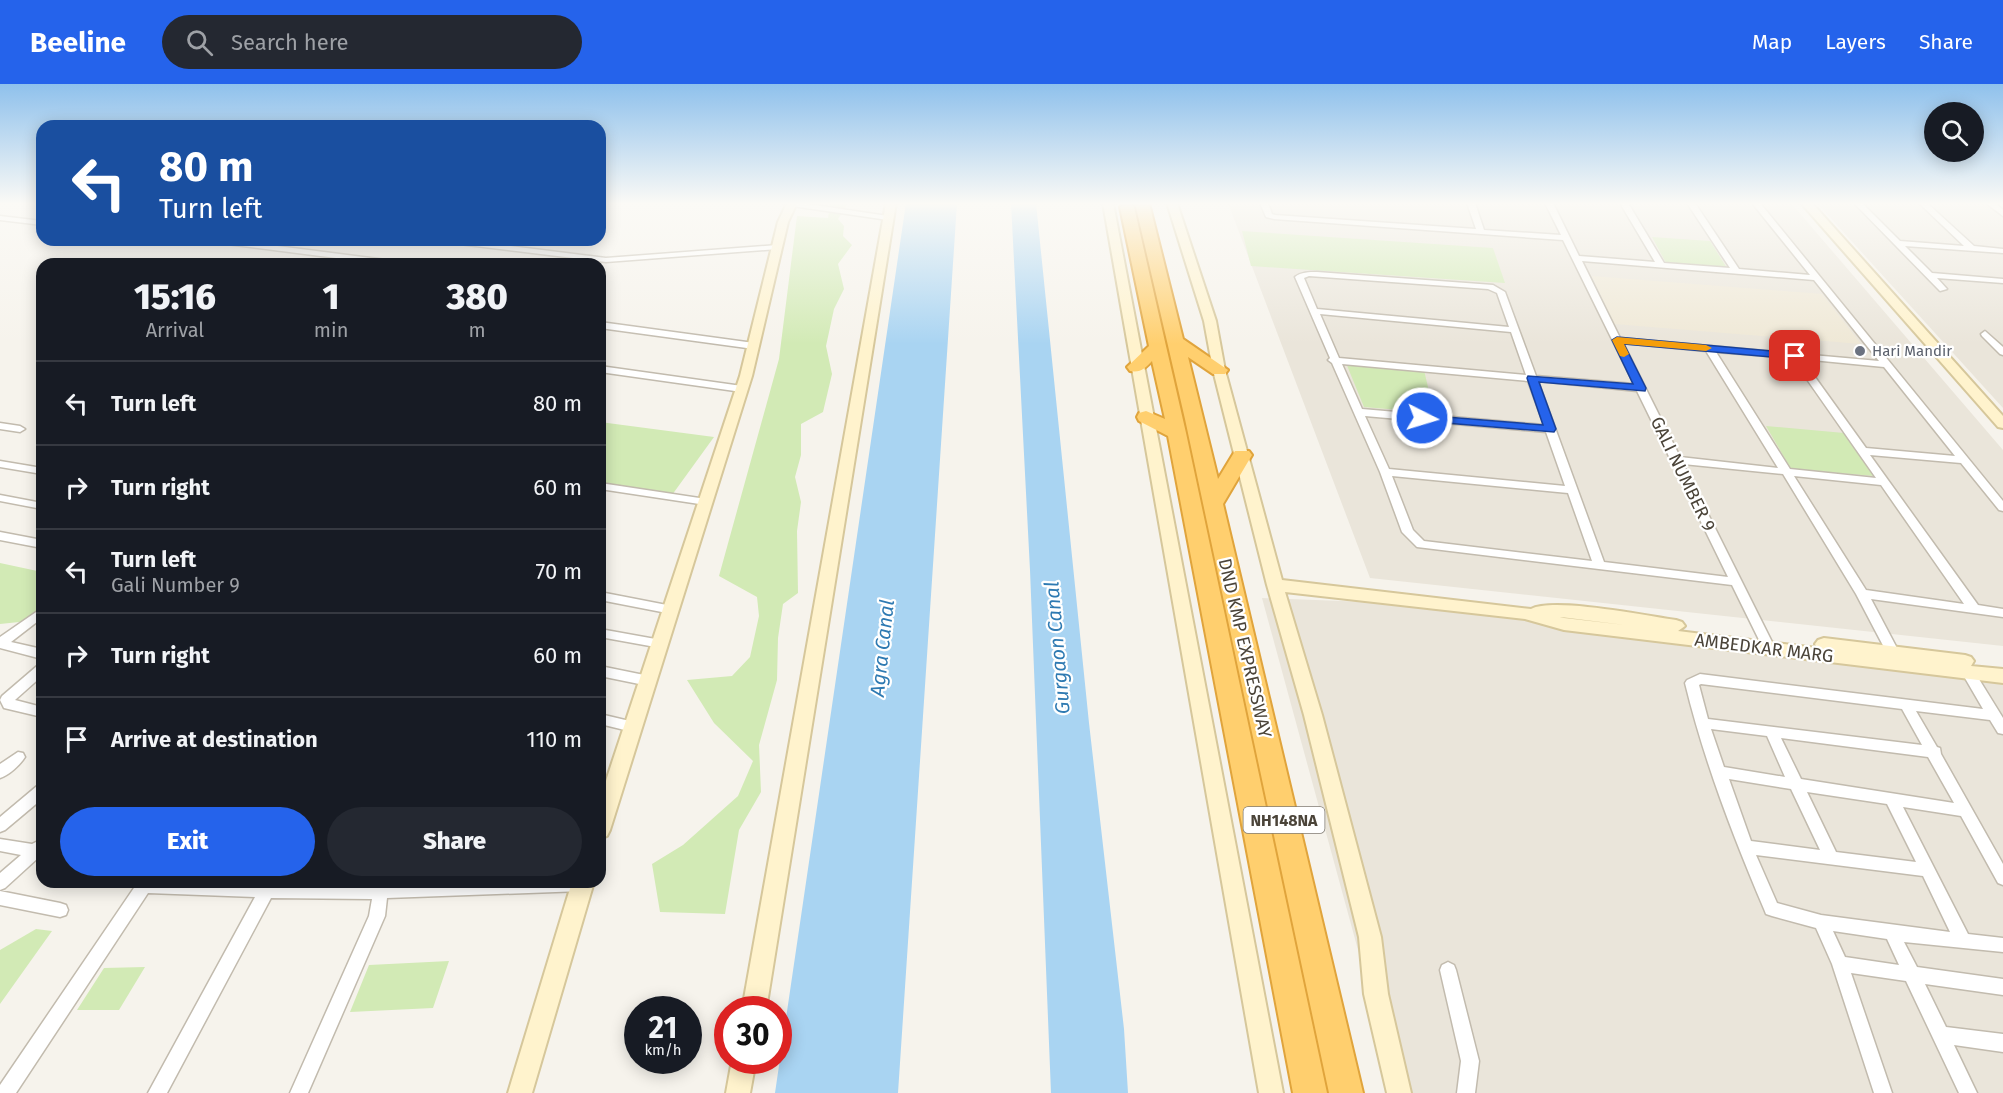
<!DOCTYPE html>
<html lang="en">
<head>
<meta charset="utf-8">
<style>
	body { margin:0; font-family:"Fira Sans",sans-serif; background:#242831; color:#f1f3f6; height:100vh; display:flex; flex-direction:column; font-size:22px; white-space:nowrap }
	* { box-sizing:border-box; margin:0 }
	p { font-size:20px; color:#9ea1a6 }
	.icon { flex:none; width:33px; height:33px; fill:none; stroke:currentColor; stroke-width:2; stroke-linecap:round; stroke-linejoin:round }
	.map { position:relative; flex:1; overflow:hidden }
	.sheet { position:absolute; left:36px; top:174px; width:570px; height:630px; display:flex; flex-direction:column; background:#171b24; border-radius:18px; box-shadow:0 3px 15px #0003 }
	.sheet>* { flex:none }
	.top-card { position:absolute; left:36px; top:36px; width:570px; height:126px; border-radius:18px; box-shadow:0 3px 15px #0003; background:#1a4fa0; color:#fff; overflow:hidden }
	.buttons { position:absolute; left:1924px; top:18px; display:grid; gap:12px }
	.buttons a { display:grid; place-items:center; width:60px; height:60px; border-radius:50%; background:#171b24; box-shadow:0 3px 15px #0003; font-size:30px }
	.speed { position:absolute; left:624px; top:912px; display:flex; gap:12px; font-size:30px; font-weight:700; text-align:center }
	.speed>* { display:grid; place-content:center; width:78px; height:78px; border-radius:50%; background:#171b24; box-shadow:0 3px 15px #0003; line-height:1 }
	.speed small { font-size:15px; font-weight:400 }
	.speed .limit { border:9px solid #d22; background:#fff; color:#111 }
	.pin { position:absolute; display:grid; place-items:center; width:51px; height:51px; color:#fff; margin:-26px; border-radius:12px; box-shadow:0 3px 9px #0006 }
	.me { position:absolute; width:66px; margin:-33px; rotate:95deg; stroke-linejoin:round; filter:drop-shadow(0 0 4px #0008) }
	.turn { display:flex; align-items:center; gap:21px; height:126px; padding:0 24px; font-size:27px }
	.turn .icon { width:78px; height:78px; stroke-width:2.5 }
	.turn b { display:block; font-size:42px; line-height:51px }
	.eta { display:flex; justify-content:space-evenly; align-items:center; height:102px; text-align:center }
	.eta b { font-size:36px; font-weight:800; line-height:42px }
	.action { display:flex; gap:12px; margin-top:auto; padding:12px 24px }
	.action a { flex:1; height:69px; border-radius:36px; background:#2563eb; color:#fff; font-size:24px; font-weight:800; line-height:69px; text-align:center }
	.action a+a { background:#242831; color:#f1f3f6 }
	ul { padding:0; list-style:none }
	li { display:flex; align-items:center; gap:18px; height:84px; padding:0 24px; border-top:2px solid #363941 }
	li div { flex:1 }
	li b { display:block; font-size:22px }
	li em { font-style:normal }
	header { display:flex; align-items:center; gap:36px; box-sizing:border-box; height:84px; padding:0 30px; background:#2563eb; color:#fff }
	header strong { font-size:28px }
	nav { display:flex; gap:33px; margin-inline-start:auto; font-size:21px }
	.search { width:420px; height:54px; background:#242831; display:flex; align-items:center; gap:15px; box-sizing:border-box; padding:0 21px; border-radius:33px; color:#9ea1a6; font-size:22px }
	.map>svg:first-child { display:block }
	.residential { fill:#eae5da }
	.education { fill:#efe8d6 }
	.green { fill:#d2eab5 }
	.water { fill:#a9d4f2 }
	.lines { fill:none; stroke-linecap:round; stroke-linejoin:round }
	.street-casing { stroke:#c2bbae; stroke-width:3 }
	.secondary-casing { stroke:#d6c79b; stroke-width:4 }
	.highway-casing { stroke:#e0a43c; stroke-width:4 }
	.street { fill:#fff; fill-rule:evenodd }
	.secondary { fill:#fff3cd; fill-rule:evenodd }
	.highway { fill:#ffcf6e; fill-rule:evenodd }
	.route { fill:#2563eb; stroke:#184099; stroke-width:1.5 }
	.slow { fill:#f59e0b }
	.worship-dot { fill:#6b7280; stroke:#fff; stroke-width:2 }
	.labels { text-anchor:middle; stroke-width:4.5; stroke-linejoin:round; paint-order:stroke }
	.far-worship-label { font-size:15px; fill:#5b616d; stroke:#fff; text-anchor:start }
	.shield { fill:#fff; stroke:#817c74; stroke-width:1.5 }
	.shield-label { font-size:16px; font-weight:bold; fill:#4b4439 }
	.street-label { font-size:18px; fill:#4b4439; stroke:#fff }
	.water-label { font-size:20px; font-style:italic; fill:#2e7ab2; stroke:#fff }
</style>
</head>
<body>
<header>
<strong>Beeline</strong>
<div class="search"><svg class="icon" aria-label="search" viewBox="0 0 24 24"><circle cx="10" cy="10" r="6"/><path d="M15 15l6 6"/></svg>Search here</div>
<nav><a>Map</a><a>Layers</a><a>Share</a></nav>
</header>
<div class="map">
<svg width="2003" height="1009" viewBox="0 0 2003 1009">
	<rect width="100%" height="100%" fill="#f6f3ec"/>
	<path class="residential" d="M1228,119H1791L2003,366V562L1370,494Z
		M1817,119H2003V324Z
		M1262,514L1394,519L2003,591V1009H1397Z"/>
	<path class="education" d="M1592,192L1822,210L1861,260L1614,240Z"/>
	<path class="green" d="M830,119H848L838,135L844,142L843,152L852,161L838,180L844,205L834,225L826,262L832,290L823,328L801,340V371L795,393L801,418L797,447L798,509L783,520L778,554L777,596L759,661L761,708L739,746L725,830L660,828L652,780L683,761L738,712L753,677L714,639L687,596L732,592L750,573L759,532L757,513L719,492L779,275L797,132L828,134Z
		M1242,147L1493,164L1505,199L1251,182Z
		M1652,153L1710,157L1727,184L1666,179Z
		M1346,279L1424,286L1434,329L1364,323Z
		M600,338L714,353L672,411L600,402Z
		M1766,342L1844,349L1874,392L1791,385Z
		M0,479L42,488V528L29,537L0,540Z
		M36,845L52,847L0,920V866Z
		M449,877L433,924L350,928L369,881Z
		M145,883L119,926H77L104,884Z"/>
	<path class="water" d="M906,119H957L898,1009H775Z
		M1011,119H1036L1089,639L1124,945L1128,1009H1051L1030,486Z"/>
	<g class="lines">
		<defs>
			<path id="street" d="M789,119H801L888,132L892,134L888,136L792,122Z
				M1260,119H1268L1272,130L1275,131L1476,145L1467,119H1475L1484,146L1561,151L1545,119H1553L1579,172L1655,178L1620,119H1628L1664,179L1730,184L1687,119H1695L1739,185L1810,191L1752,119H1760L2003,417V427L1999,426L1961,379L1870,371L1978,521L2003,525V533L1871,515L1899,568L1898,571H1888L1856,510L1783,390L1683,380L1775,564L1773,567H1765L1763,564L1732,501L1417,463L1402,448L1380,388L1332,279L1328,276L1330,274L1295,193C1301,188 1309,188 1317,188L1493,201L1505,208L1536,292L1634,300L1563,156L1274,135L1266,133ZM1582,177L1814,196L1879,277L1620,254ZM1309,192L1488,205L1497,209L1509,243L1317,225L1304,194ZM1320,230L1511,248L1526,291L1339,274ZM1623,259L1706,267L1778,384L1680,373ZM1716,268L1792,274L1876,394L1790,385ZM1802,275L1884,283L1955,372L1866,364ZM1342,280L1528,297L1544,341L1362,325ZM1538,297L1637,307L1728,493L1604,478ZM1365,332L1546,348L1565,402L1389,385ZM1392,392L1568,409L1592,477L1424,457L1413,446ZM1794,392L1881,401L1964,520L1866,506Z
				M1854,119H1862L1900,157L1964,162L1919,119H1927L1974,162L2003,165V169L1905,162L1932,189L2003,195V199L1937,194L1947,205L1940,207Z
				M1986,119H1995L2003,126V132Z
				M0,132L42,137V141L0,136Z
				M207,156H230L402,178L406,180H383L211,158Z
				M439,156H462L606,174L777,161L781,163L777,165L606,178L443,158Z
				M600,238L754,259L759,262L754,265L600,244Z
				M1985,247L2003,263V271L2000,270L1982,252L1981,250Z
				M600,282L742,302L747,305L742,308L600,288Z
				M0,339L20,342L25,345L20,348L0,345Z
				M0,377L42,384V390L0,383Z
				M600,399L706,415L711,418L706,421L600,405Z
				M0,411L42,419V425L0,417Z
				M0,448L42,456V464L0,456Z
				M600,508L672,522L678,526L672,530L600,516Z
				M42,524V534L11,558L42,565V575L0,564V553Z
				M600,545L661,556L665,557L667,560L665,563L661,564L600,553Z
				M1964,577L1969,579L2003,634V650L1998,649L1990,636L1916,627L1937,663L1940,664L1941,670L2003,780V801L1998,799L1961,732L1903,723L1968,850L2003,854V868L1904,858L1917,883L2003,895V911L1925,900L1946,943L2003,950V968L1954,961L1977,1009H1959L1906,897L1851,889L1892,1009H1874L1832,880L1816,844L1772,832L1766,830L1764,825C1733,752 1704,677 1685,599L1687,596L1700,590L1983,625L1958,582L1959,579ZM1701,600L1902,625L1922,661L1708,635L1699,601ZM1711,645L1767,652L1785,693L1724,683ZM1781,654L1928,673L1954,719L1801,695ZM1729,695L1791,705L1820,766L1751,757ZM1807,708L1887,720L1916,778L1836,768ZM1756,771L1923,792L1950,848L1821,831L1777,819ZM1833,847L1887,855L1899,881L1845,873Z
				M42,580V592L15,616L42,623V633L4,624L0,616L2,612L37,582Z
				M600,582L649,592L654,594L656,597L654,600L649,602L600,592Z
				M600,630L638,639L640,643L638,647L633,648L600,640Z
				M18,668L23,669L25,673C20,681 9,691 0,694V680Z
				M42,700V715L5,746L0,748V733L37,702Z
				M0,755L32,760L42,755V774H38L5,804L0,806V789L21,771L0,767Z
				M138,798L362,801L360,798H379L382,801L461,798H590L591,800L589,805L583,807L387,814L385,832L308,1009H290L369,832L372,815L271,814L167,1009H148L255,813L148,809L16,1009H0V1001Z
				M0,807L60,819L66,821L68,826L66,831L60,833L0,821Z
				M1448,878L1454,881L1456,886L1479,977L1475,1009H1457L1461,977L1440,886L1442,881Z"/>
			<path id="secondary" d="M787,119H797L788,138L752,292L610,746L607,752L600,755V715L740,292L778,138Z
				M886,119H896L766,926H742Z
				M1103,119H1113L1283,1009H1259Z
				M1167,119H1177L1216,237L1225,286L1282,496L1531,525C1554,513 1646,532 1676,536L1682,538L1685,542L1678,547L1817,564L1815,560L1818,556L1824,554L1965,571L1971,573L1974,577L1971,582L2003,585V599L1564,546L1525,535L1285,508L1322,631L1381,853L1388,910L1411,1009H1387L1364,910L1359,853L1304,631L1267,501L1213,286L1204,237ZM1560,533H1561L1625,541L1564,534Z
				M1801,119H1812L2003,332V344L1998,343Z
				M572,798H594L532,1009H508Z
				M732,976H756L750,1009H726Z"/>
			<path id="highway" d="M1126,119L1134,123L1186,349L1327,1009H1293L1168,352L1139,337L1137,333L1139,329L1146,327L1165,335L1152,277C1145,284 1141,289 1130,287L1127,283L1149,262L1120,123Z
				M1135,119H1149L1183,255L1228,286L1225,290H1213L1188,273L1218,395L1235,367H1249L1252,371L1223,420L1363,1009H1329L1185,335Z"/>
		</defs>
		<use href="#street" class="street-casing"/>
		<use href="#secondary" class="secondary-casing"/>
		<use href="#highway" class="highway-casing"/>
		<use href="#street" class="street"/>
		<use href="#secondary" class="secondary"/>
		<use href="#highway" class="highway"/>
	</g>
	<linearGradient id="sky" x2="0" y2="1"><stop stop-color="#8fc1ec"/><stop offset="0.46" stop-color="#fbfaf6"/><stop offset="1" stop-color="#fbfaf6" stop-opacity="0"/></linearGradient>
	<rect width="2003" height="260" fill="url(#sky)"/>
	<path class="route" d="M1617,253L1795,269L1801,272L1795,275L1624,260L1646,304L1645,307L1539,298L1556,345L1554,348L1422,337L1416,334L1422,331L1543,341L1527,294L1528,292L1633,300L1612,256Z"/>
	<path class="slow" d="M1617,253L1706,261L1712,264L1706,267L1624,260L1629,270L1624,273L1620,272L1612,256Z"/>
	<circle class="worship-dot" cx="1860" cy="267" r="6"/>
	<g class="labels">
		<g class="far-worship-label">
			<text x="1872" y="272">Hari Mandir</text>
		</g>
		<rect class="shield" x="1243.5" y="723" width="81" height="26" rx="4.5"/>
		<g class="shield-label">
			<text x="1284" y="742">NH148NA</text>
		</g>
		<g class="street-label">
			<text transform="translate(1683 390) rotate(64)" y="6">GALI NUMBER 9</text>
			<text transform="translate(1245 564) rotate(77)" y="6">DND KMP EXPRESSWAY</text>
			<text transform="translate(1764 564) rotate(7)" y="6">AMBEDKAR MARG</text>
		</g>
		<g class="water-label">
			<text transform="translate(882 564) rotate(-84)" y="7">Agra Canal</text>
			<text transform="translate(1057 564) rotate(-95)" y="7">Gurgaon Canal</text>
		</g>
	</g>
</svg>
<div class="buttons">
<a><svg class="icon" aria-label="search" viewBox="0 0 24 24"><circle cx="10" cy="10" r="6"/><path d="M15 15l6 6"/></svg></a>
</div>
<div class="speed"><div>21<small>km/h</small></div><div class="limit">30</div></div>
<div class="pin" style="left:1795px;top:272px;background:#d93025"><svg class="icon" aria-label="arrive" viewBox="0 0 24 24"><path d="M6 21V4h12l-3 4 3 4H6"/></svg></div>
<svg class="me" style="left:1422px;top:334px" viewBox="-20 -20 40 40"><circle r="17" fill="#2563eb" stroke="#fff" stroke-width="3"/><path d="M0-11L8 9 0 5-8 9z" fill="#fff"/></svg>
<div class="top-card">
<div class="turn"><svg class="icon" aria-label="left" viewBox="0 0 24 24"><path d="M17 20v-9H6M10 6l-5 5 5 5"/></svg><div><b>80 m</b>Turn left</div></div>
</div>
<section class="sheet">
<div class="eta">
<div><b>15:16</b><p>Arrival</p></div>
<div><b>1</b><p>min</p></div>
<div><b>380</b><p>m</p></div>
</div>
<ul>
<li><svg class="icon" aria-label="left" viewBox="0 0 24 24"><path d="M17 20v-9H6M10 6l-5 5 5 5"/></svg><div><b>Turn left</b></div><em>80 m</em></li>
<li><svg class="icon" aria-label="right" viewBox="0 0 24 24"><path d="M7 20v-9h11M14 6l5 5-5 5"/></svg><div><b>Turn right</b></div><em>60 m</em></li>
<li><svg class="icon" aria-label="left" viewBox="0 0 24 24"><path d="M17 20v-9H6M10 6l-5 5 5 5"/></svg><div><b>Turn left</b><p>Gali Number 9</p></div><em>70 m</em></li>
<li><svg class="icon" aria-label="right" viewBox="0 0 24 24"><path d="M7 20v-9h11M14 6l5 5-5 5"/></svg><div><b>Turn right</b></div><em>60 m</em></li>
<li><svg class="icon" aria-label="arrive" viewBox="0 0 24 24"><path d="M6 21V4h12l-3 4 3 4H6"/></svg><div><b>Arrive at destination</b></div><em>110 m</em></li>
</ul>
<div class="action"><a>Exit</a><a>Share</a></div>
</section>
</div>
</body>
</html>
